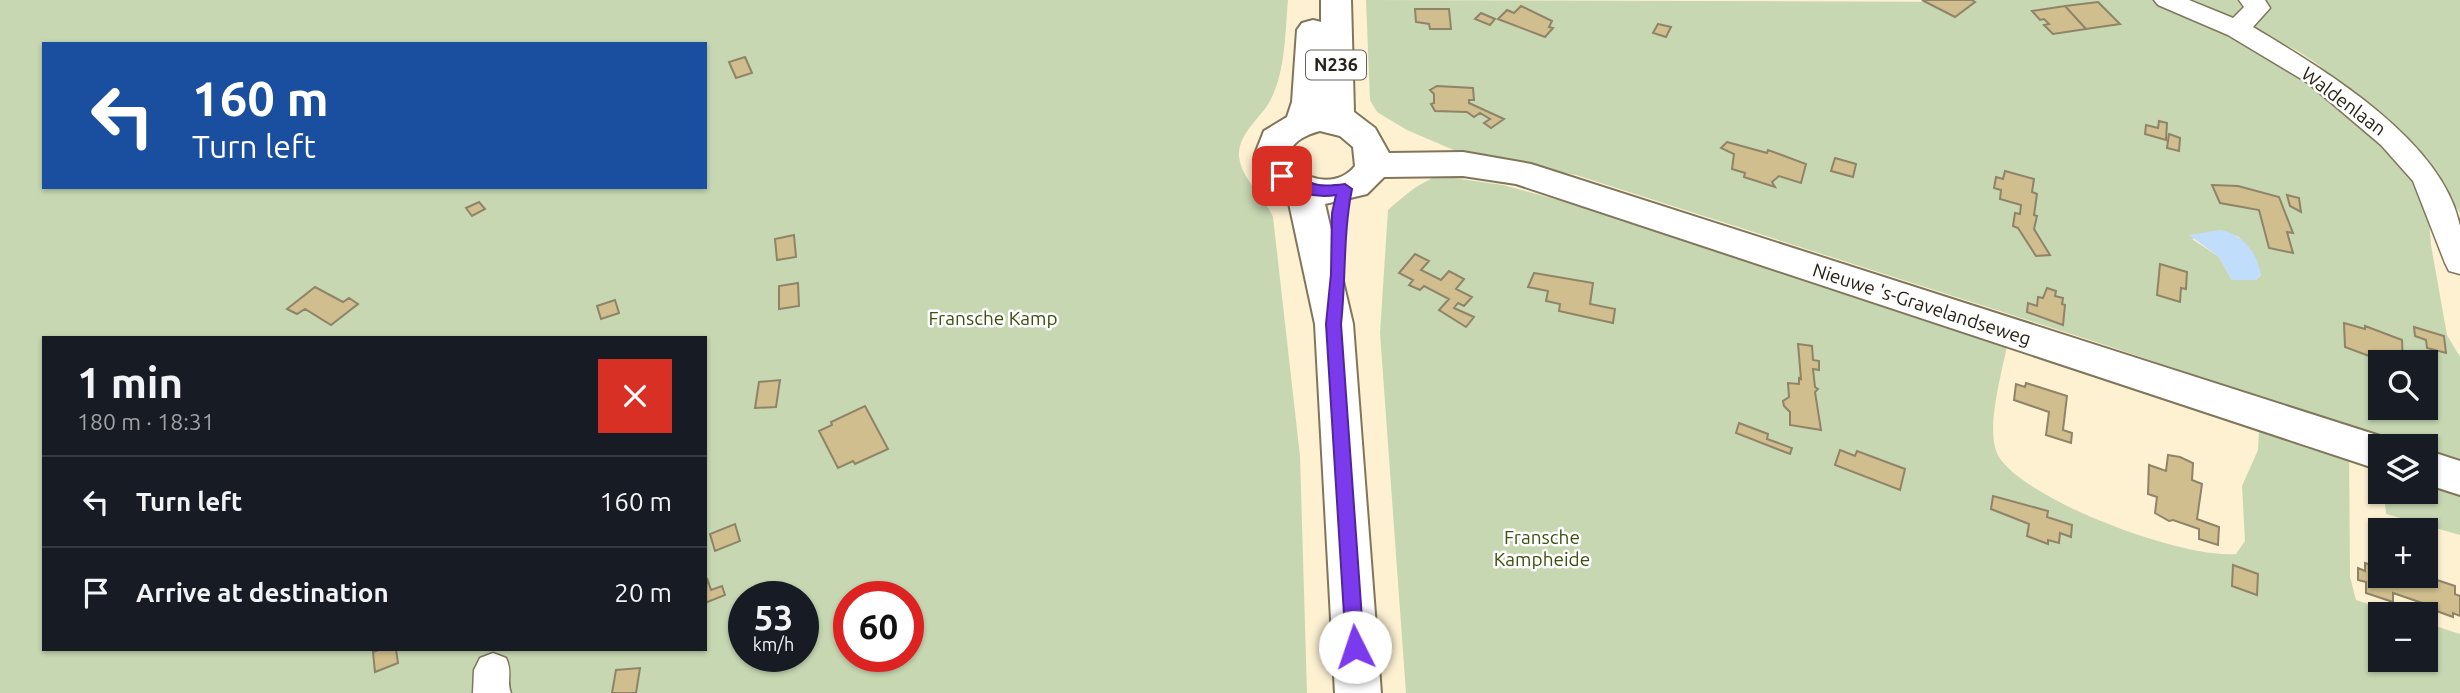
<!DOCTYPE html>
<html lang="en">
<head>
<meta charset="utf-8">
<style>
	body { margin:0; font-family:Ubuntu,sans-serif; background:#20242c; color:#f1f3f6; height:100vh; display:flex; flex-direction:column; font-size:26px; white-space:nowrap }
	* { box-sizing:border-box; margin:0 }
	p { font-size:23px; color:#9ea1a6 }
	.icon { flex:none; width:38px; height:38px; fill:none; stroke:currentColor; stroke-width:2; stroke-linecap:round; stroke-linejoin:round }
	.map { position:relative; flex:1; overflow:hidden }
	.side { position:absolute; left:42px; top:336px; width:665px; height:315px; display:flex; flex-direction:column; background:#171b24; border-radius:0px; box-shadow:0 2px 5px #0004 }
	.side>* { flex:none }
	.guide { position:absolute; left:42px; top:42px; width:665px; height:147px; border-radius:0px; box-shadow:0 2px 5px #0004; background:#1a4fa0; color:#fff; overflow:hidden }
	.buttons { position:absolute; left:2368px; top:350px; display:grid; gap:14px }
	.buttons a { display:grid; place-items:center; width:70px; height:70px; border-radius:0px; background:#171b24; box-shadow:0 2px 5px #0004; font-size:35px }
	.speed { position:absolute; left:728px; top:581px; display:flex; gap:14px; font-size:35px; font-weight:700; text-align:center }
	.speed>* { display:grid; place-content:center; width:91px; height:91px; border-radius:50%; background:#171b24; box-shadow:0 2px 5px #0004; line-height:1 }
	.speed small { font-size:18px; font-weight:400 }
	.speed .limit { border:10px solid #d22; background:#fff; color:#111 }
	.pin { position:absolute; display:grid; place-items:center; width:60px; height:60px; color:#fff; margin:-30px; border-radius:14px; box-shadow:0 4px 10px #0006 }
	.me { position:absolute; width:77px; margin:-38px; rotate:356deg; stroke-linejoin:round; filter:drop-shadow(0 0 5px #0008) }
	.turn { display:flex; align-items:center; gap:24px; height:147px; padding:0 35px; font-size:32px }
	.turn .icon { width:91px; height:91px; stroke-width:2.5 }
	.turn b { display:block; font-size:49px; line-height:60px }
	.round { display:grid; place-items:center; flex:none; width:74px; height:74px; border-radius:0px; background:#20242c }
	.headline { display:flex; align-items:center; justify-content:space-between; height:119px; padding:0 35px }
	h1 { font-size:42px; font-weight:600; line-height:52px }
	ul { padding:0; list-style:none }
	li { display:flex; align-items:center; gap:21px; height:91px; padding:0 35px; border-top:2px solid #363941 }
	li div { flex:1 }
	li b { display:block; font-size:26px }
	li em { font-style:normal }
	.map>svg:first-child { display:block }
	.green { fill:#c6d7b2; fill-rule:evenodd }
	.water { fill:#c0ddfc }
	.building { fill:#d0be8e; stroke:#8f8468; stroke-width:2 }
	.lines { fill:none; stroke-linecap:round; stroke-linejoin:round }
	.minor-casing { stroke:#81765b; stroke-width:3 }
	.major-casing { stroke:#81765b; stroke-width:4 }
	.minor { fill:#fff; fill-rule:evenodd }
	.major { fill:#fff; fill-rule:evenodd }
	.route { fill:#7c3aed; stroke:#51269a; stroke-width:2 }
	.labels { text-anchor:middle; stroke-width:5; stroke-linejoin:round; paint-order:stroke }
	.shield { fill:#fff; stroke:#68645d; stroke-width:2 }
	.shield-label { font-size:18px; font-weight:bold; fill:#272217 }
	.street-label { font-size:19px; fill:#272217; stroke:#fff }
	.park-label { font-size:19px; fill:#3a520d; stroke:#fff }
</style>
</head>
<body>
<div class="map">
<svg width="2460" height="693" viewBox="0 0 2460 693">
	<rect width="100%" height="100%" fill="#fdf1d2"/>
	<path class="green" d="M0,0H1288C1285,32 1286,71 1270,101C1261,118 1238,133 1239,156C1241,179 1264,196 1273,217L1300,456L1307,693H0ZM44,44H705V187H44ZM44,338H705V649H44ZM744,597H803V656H744ZM849,597H908V656H849Z
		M1366,0L1975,2L1972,0H2460V213L2433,171L2322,72L2320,66C2294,48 2283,40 2251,42L2352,111L2427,197L2431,245L2447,335L2460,357V461L2426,452V446H2407L2099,343L1576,175L1463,154L1407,130L1377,112L1370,100ZM2098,2L2119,24L2053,34L2044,19L2039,20L2032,12ZM2220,230L2239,237L2261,275L2256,280H2232L2219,257L2192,239ZM2380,362H2426V408H2380Z
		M1439,176L1503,185L1682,233L2007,346C2002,373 1984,433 1999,457C2028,502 2184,559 2236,554L2245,541L2242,486L2258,450L2259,428L2349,447L2350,577L2356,600L2400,614H2380V660H2426V623L2460,634V693H1406L1380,333L1388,210C1404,196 1419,182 1439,176Z
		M2426,475L2460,485V535L2386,514L2384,492H2426Z"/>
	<path class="water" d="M2220,230C2243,234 2257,252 2261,275L2256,280H2232L2219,257L2189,235Z"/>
	<path class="building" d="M1922,0H1972L1975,2L1955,17Z
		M2098,2L2120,24L2086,29L2065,6Z
		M1521,6L1552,21L1549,27L1553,28L1545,37L1498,19L1507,10L1514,13Z
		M2065,6L2086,29L2053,34L2044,25L2049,24L2044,19L2040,20L2032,11Z
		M1415,9H1449L1451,29H1430L1429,24L1416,22Z
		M1481,13L1495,19L1490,25L1475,19Z
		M1658,24L1671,27L1666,37L1653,33Z
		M745,57L752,73L736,78L729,62Z
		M1437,86L1473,88L1474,100H1469V103L1504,119L1491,128L1484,123L1490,119L1480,113L1474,117L1467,112L1435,111L1431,104L1434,103V94L1430,90Z
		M2159,121L2167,123L2166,140L2145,134L2146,125L2158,128Z
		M2169,134L2180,138L2179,151L2167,148Z
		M1727,142L1767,153L1768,150L1806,164L1801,183L1779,176L1772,182L1775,187L1744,177L1745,173L1732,169L1734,154L1721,148Z
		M1835,158L1856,164L1853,177L1831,171Z
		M2005,171L2034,179L2032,192L2037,194L2034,215L2037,216L2034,229L2050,255L2036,256L2018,228L2013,226L2015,213L2020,214L2021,205L2000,199L2001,190L1994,188L1996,177L2003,179Z
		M2212,185L2238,186L2279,197L2293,233L2287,232L2293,253L2269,248L2259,210L2220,203Z
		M2287,195L2299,198L2301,212L2290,206Z
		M479,202L485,209L472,216L466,208Z
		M794,235L796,257L777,260L775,239Z
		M1415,254L1429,261L1421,270L1441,280L1449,271L1464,279L1456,289L1472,297L1464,306L1458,303L1454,308L1474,317L1466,327L1439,310L1449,299L1424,286L1420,290L1409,285L1413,280L1399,273Z
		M2160,264L2187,272L2186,289L2181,288L2180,302L2157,295Z
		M1534,273L1593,283L1590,304L1615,309L1613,323L1559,311L1560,304L1546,301L1548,291L1528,287Z
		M798,283L799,306L779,309V286Z
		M315,287L343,302L349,298L358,304L331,325L305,309L297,314L287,309Z
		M2047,288L2056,291L2055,296L2063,298L2062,304L2065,305L2063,325L2027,312L2028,303L2037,306L2038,297L2043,298Z
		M615,300L619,313L601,319L597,306Z
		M2344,323L2365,329V326L2402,340L2403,362L2388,360L2385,362L2345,347Z
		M2414,327L2444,336L2446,353L2427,348L2426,340L2415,336Z
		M1798,344L1812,346L1813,360L1819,361V370L1813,369L1815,387L1818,389L1815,392L1821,430L1790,425V412L1784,406L1783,401L1789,397L1788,383L1799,384V378L1801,379Z
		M780,380L776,407L755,408L759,382Z
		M2026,383L2067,396L2063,430L2072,433L2071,443L2046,435L2049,412L2014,400L2016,384L2025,387Z
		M865,406L888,449L855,464L853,461L838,468L819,431L832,425L831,422Z
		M1739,423L1768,434L1767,439L1792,448L1790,454L1736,433Z
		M1840,450L1855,456L1857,451L1905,469L1900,490L1835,465Z
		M2168,455L2180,457L2193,463L2192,480L2202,484L2197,519L2219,527L2218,545L2199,539V529L2173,520L2169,521L2155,513L2157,497L2148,494L2149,465L2166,471Z
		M1993,496L2048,511L2047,517L2072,525L2071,537L2060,533L2059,543L2048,540V544L2027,536L2029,524L1991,509Z
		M735,524L740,541L715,551L710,534Z
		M2365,563L2380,568V576H2403L2428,585V577L2455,586V594L2460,596V616L2453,613V617L2431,609V606L2393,593V602L2366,593V582L2358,580V568L2365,571Z
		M2233,565L2258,574L2257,595L2232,586Z
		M707,578L711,590L722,586L725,595L705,603Z
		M776,587L780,597H760L759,594Z
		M381,649H396L398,663L375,672L373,652Z
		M640,668L636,693H612L616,670Z"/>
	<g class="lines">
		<defs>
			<path id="minor" d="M2154,0H2189L2233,18L2244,7L2239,0H2265L2270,8L2253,27C2323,69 2443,140 2460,226C2460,241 2460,259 2460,274L2449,271L2445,263L2413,181L2381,145L2308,83L2228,35L2158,5Z
				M493,653L506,658C513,673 506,681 511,693H473L474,670L480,658Z"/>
			<path id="major" d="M1321,0H1351L1354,112L1375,128L1389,153L1463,152L1531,164L2380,436L2394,441L2397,446H2380V470L1516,184L1463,176L1384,177L1367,194L1325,204L1353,324L1381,693H1335L1315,324L1287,194C1269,186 1261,172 1255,154L1264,131L1287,117L1292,102L1297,30L1302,23L1313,20L1321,22ZM1320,131L1340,136L1353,147L1355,166C1324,205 1249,150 1320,131Z
				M2426,450L2460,461V495L2426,484Z"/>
		</defs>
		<use href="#minor" class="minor-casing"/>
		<use href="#major" class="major-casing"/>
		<use href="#minor" class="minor"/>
		<use href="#major" class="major"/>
	</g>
	<path class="route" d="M1282,171C1313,181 1308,189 1345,184L1352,189C1343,233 1346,280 1341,324L1364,647L1362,653L1355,656L1348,653L1346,647L1326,324L1331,274L1332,213L1336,195C1312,199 1297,191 1276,180L1274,176Z"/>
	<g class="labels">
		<rect class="shield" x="1306" y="50.5" width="60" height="29" rx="5"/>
		<g class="shield-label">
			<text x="1336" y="71">N236</text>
		</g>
		<g class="street-label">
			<text transform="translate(2344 101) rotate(37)" y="7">Waldenlaan</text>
			<text transform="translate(1922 304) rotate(18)" y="7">Nieuwe 's-Gravelandseweg</text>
		</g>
		<g class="park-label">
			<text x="993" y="325">Fransche Kamp</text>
			<text x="1542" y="544">Fransche<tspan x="1542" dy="22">Kampheide</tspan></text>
		</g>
	</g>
</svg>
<div class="buttons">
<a><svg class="icon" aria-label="search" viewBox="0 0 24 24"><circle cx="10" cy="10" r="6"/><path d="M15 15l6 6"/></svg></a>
<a><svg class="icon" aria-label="layers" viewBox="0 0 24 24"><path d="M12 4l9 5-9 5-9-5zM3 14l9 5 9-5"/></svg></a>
<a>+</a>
<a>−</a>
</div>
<div class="speed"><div>53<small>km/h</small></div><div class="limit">60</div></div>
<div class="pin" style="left:1282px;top:176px;background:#d93025"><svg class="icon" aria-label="arrive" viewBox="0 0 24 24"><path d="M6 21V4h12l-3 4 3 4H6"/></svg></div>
<svg class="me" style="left:1355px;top:647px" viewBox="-20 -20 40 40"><circle r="19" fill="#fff"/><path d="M0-13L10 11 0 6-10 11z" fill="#7c3aed"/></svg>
<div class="guide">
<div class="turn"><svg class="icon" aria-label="left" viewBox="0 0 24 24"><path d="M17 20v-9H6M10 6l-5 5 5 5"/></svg><div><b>160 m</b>Turn left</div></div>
</div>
<section class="side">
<div class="headline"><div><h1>1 min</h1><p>180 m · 18:31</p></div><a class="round" style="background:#d93025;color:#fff"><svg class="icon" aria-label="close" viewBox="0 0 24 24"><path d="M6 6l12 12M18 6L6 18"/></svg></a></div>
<ul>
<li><svg class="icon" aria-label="left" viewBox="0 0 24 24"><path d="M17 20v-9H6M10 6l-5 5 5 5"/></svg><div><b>Turn left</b></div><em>160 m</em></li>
<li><svg class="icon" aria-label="arrive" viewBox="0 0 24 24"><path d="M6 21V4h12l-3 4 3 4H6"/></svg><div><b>Arrive at destination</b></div><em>20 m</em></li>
</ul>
</section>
</div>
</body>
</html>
